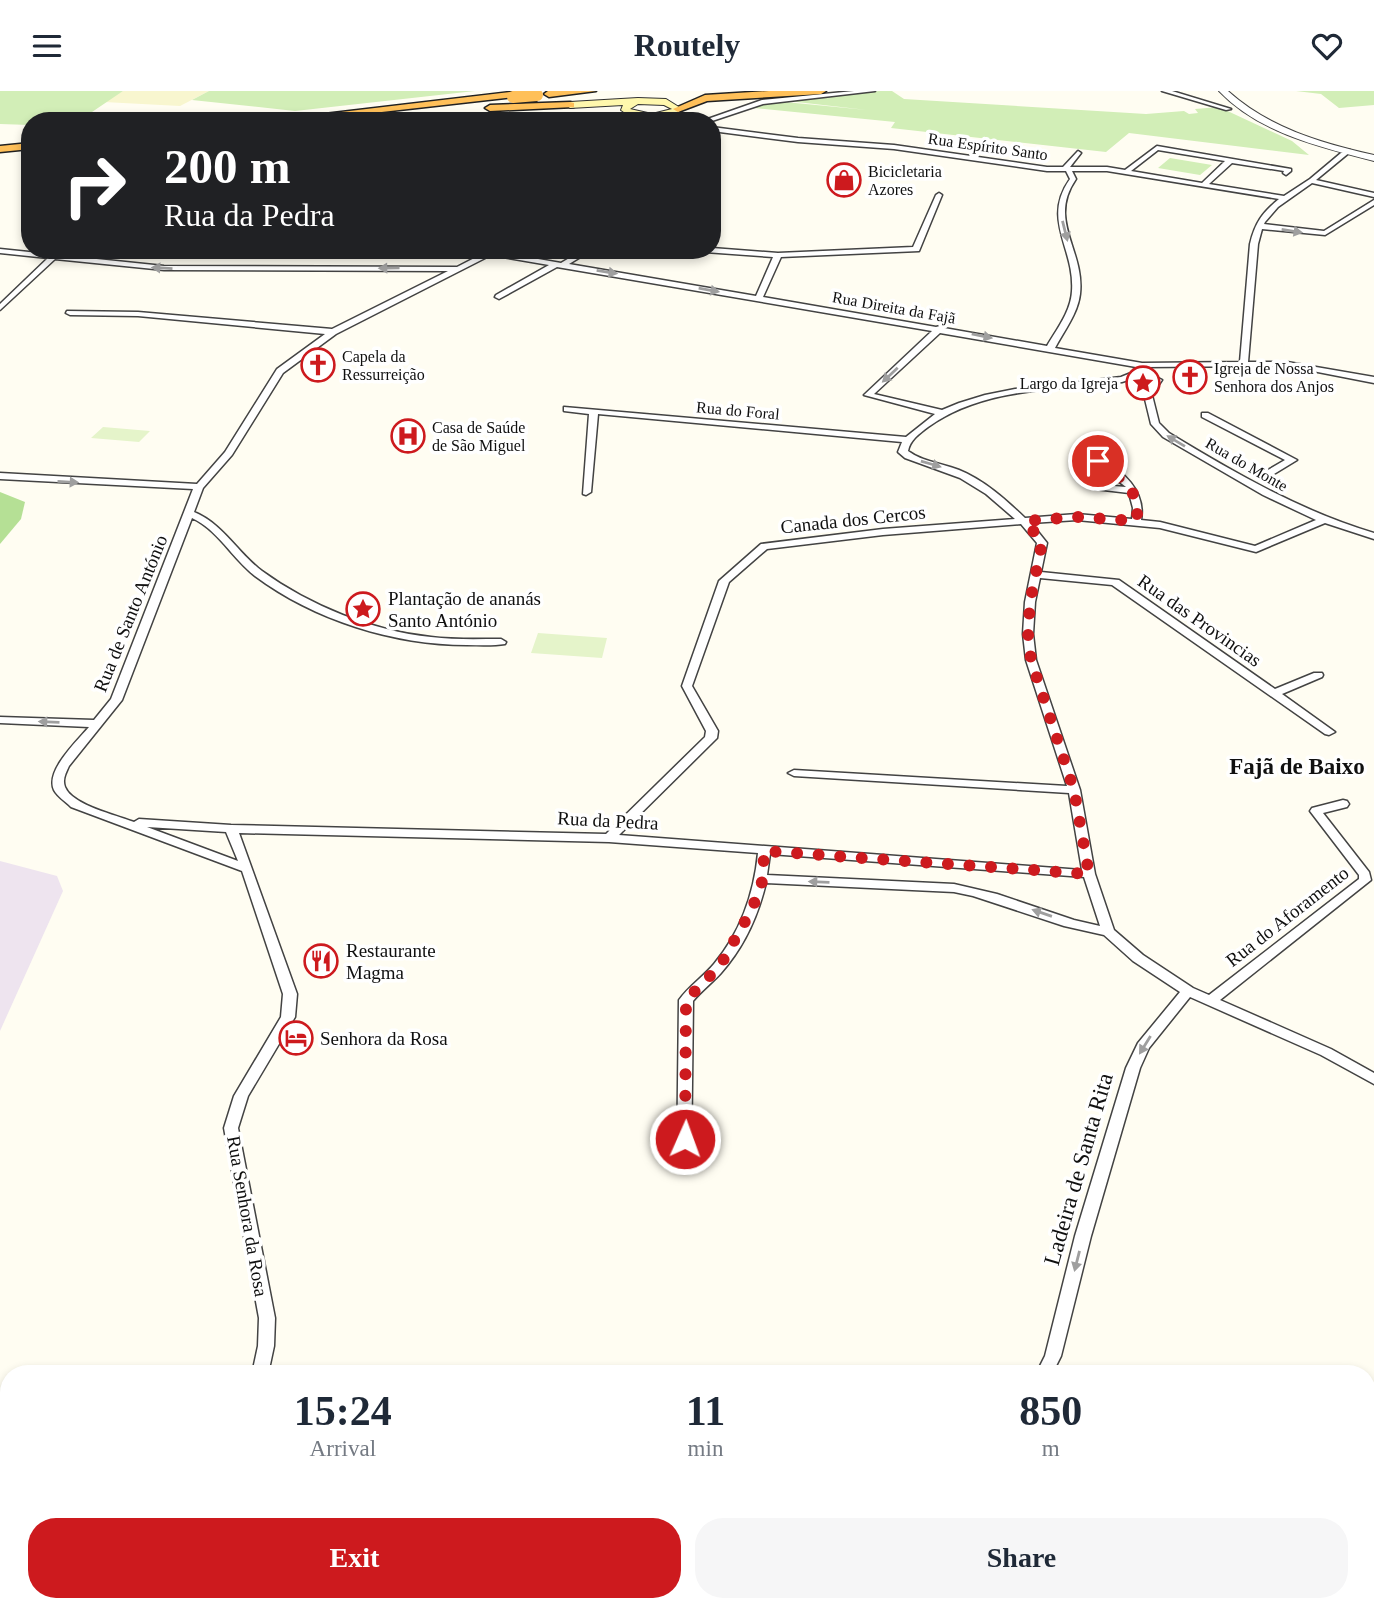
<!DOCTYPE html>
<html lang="en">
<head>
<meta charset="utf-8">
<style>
	body { margin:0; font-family:"Times New Roman",serif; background:#f6f6f7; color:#1f2937; height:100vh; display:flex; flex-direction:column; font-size:26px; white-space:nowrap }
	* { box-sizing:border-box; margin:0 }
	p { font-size:23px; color:#747a83 }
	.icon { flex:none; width:38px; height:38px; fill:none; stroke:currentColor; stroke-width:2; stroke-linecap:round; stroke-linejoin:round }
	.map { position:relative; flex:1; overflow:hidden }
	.details { position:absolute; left:0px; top:1274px; width:1376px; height:247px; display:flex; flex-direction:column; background:#fff; border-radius:28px 28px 0 0; box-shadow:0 4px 10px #0003 }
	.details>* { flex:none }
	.hud { position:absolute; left:21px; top:21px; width:700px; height:147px; border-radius:28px; box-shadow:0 4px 10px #0003; background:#202124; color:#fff; overflow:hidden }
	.pin { position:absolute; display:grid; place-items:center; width:60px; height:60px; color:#fff; margin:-30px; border:4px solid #fff; border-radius:50%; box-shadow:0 2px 7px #0007 }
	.me { position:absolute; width:77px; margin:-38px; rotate:2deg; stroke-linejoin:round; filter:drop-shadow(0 0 5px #0008) }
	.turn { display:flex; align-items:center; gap:24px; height:147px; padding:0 28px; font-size:32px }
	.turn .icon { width:91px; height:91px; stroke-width:2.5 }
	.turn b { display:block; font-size:49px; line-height:60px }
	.eta { display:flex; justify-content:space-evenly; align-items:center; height:119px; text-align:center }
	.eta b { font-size:42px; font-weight:700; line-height:49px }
	.cta { display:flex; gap:14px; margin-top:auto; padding:14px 28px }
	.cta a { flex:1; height:80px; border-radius:28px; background:#cd1a1e; color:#fff; font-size:28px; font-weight:700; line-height:80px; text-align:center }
	.cta a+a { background:#f6f6f7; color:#1f2937 }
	header { display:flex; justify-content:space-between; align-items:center; height:91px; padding:0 28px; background:#fff; font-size:32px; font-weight:700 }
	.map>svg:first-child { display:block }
	.industrial { fill:#eee4ef }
	.farmland { fill:#f8f6cf }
	.green { fill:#d2eeb7 }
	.forest { fill:#b5e095 }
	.pitch { fill:#e5f4ca }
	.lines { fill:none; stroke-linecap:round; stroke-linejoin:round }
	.minor-tunnel { stroke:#dbd9d0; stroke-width:10; stroke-dasharray:10 4.5; stroke-linecap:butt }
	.minor-casing { stroke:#434343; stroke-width:3 }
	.tertiary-casing { stroke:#434343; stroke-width:2 }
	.secondary-casing { stroke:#323232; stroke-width:2 }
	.trunk-casing { stroke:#212121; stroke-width:3 }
	.minor { fill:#fff; fill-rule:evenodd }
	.tertiary { fill:#fff; fill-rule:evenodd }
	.secondary { fill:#fff8ad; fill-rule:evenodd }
	.trunk { fill:#ffc059; fill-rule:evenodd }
	.trunk-bridge-casing { stroke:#212121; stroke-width:14; stroke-linecap:butt }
	.trunk-bridge { stroke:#ffc059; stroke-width:12 }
	.oneway { fill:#9f9f9f }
	.route { stroke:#cd1a1e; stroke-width:12; stroke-dasharray:0 21.6 }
	.labels { text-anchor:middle; stroke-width:7; stroke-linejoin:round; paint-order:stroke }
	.far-street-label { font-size:16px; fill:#101010; stroke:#fff }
	.far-poi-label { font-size:16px; fill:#101010; stroke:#fff; text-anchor:start }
	.street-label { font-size:19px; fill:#101010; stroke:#fff }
	.poi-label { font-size:19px; fill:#101010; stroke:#fff; text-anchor:start }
	.quarter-label { font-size:23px; font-weight:bold; fill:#101010; stroke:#fff }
	.near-street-label { font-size:23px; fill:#101010; stroke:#fff }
</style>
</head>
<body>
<header><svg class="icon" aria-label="menu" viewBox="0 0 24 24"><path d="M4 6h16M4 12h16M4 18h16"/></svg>Routely<svg class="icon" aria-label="heart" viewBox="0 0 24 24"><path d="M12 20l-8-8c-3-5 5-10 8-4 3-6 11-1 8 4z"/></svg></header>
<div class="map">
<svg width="1374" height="1520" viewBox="0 0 1374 1520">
	<rect width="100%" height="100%" fill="#fffdf2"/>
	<path class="industrial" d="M0,770L57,785L63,800L0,940Z"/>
	<path class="farmland" d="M123,0H209L180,15L104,11Z"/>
	<path class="green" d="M0,0H123L92,21L194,28L30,30V34L0,33Z
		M209,0H475L295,20L192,9Z
		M879,0H892L904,8L1146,23L1184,20L1189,23L1198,22L1195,18L1219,16L1292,50L1309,64L1129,42L1106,61L891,37L895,31L754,17L775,10L867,19L779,9Z
		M1296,0H1374V14L1339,17L1321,3Z
		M1170,67L1212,74L1200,84L1158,77Z"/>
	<path class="forest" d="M0,401L25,411L21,428L0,453Z"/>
	<path class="pitch" d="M103,336L150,340L139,351L91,347Z
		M538,542L607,547L602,567L531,562Z"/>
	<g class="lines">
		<path class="minor-tunnel" d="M1256,386L1271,381"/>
		<defs>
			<path id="minor" d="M854,0H875L763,13L712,30H702L762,9Z
				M1162,0H1172L1231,18L1226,19Z
				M639,23L641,26L630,30H620Z
				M652,23L677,29L678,30H665L650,26Z
				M531,28L545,30H528Z
				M712,36L798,47L894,54L1047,76H1063L1078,60L1081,62L1070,76H1107L1125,79L1157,55L1291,78V80L1286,84L1283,82L1284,80L1232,72L1209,93L1284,105L1310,88L1341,62L1350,59V61L1316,89L1374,102V106L1312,92L1278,116L1265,131L1264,133L1324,140L1374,109V114L1325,144L1262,138L1258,153L1248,271H1287L1374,286V292L1287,275L1144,276L1143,279L1162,289L1152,304L1159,332L1169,342C1235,382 1300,420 1374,442V448L1325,432L1256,461L1160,437L1077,429L1031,432L1047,452L1041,481L1119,489L1275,598L1314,582H1322L1323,584L1322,586L1282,603L1335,641L1329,644L1325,643L1112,494L1040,487L1035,511L1033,543L1036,569L1080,699L1095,783L1114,839L1143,864L1193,897L1209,904L1359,788V784L1310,720L1312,717L1343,709L1347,710L1349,713L1347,716L1323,722L1369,781L1371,789L1220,909L1331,958L1374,982V993L1321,964L1190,906L1149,957L1140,977L1091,1145L1061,1265L1052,1283H1036L1045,1265L1075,1145L1126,977L1138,952L1180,901L1133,870L1104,844L1064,835L973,805L954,801L766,792C758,825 744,856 721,882C712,892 701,900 693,910L691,1075L689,1079L684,1080L679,1079L677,1075L679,909C689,895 703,886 714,873C740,842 754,803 758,762L609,751L239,742L297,903L295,926L248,1005L238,1037L275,1227L274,1255L268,1283H252L258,1255L259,1227L224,1037L234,1005L281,926L283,903L242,780L71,716C66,711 57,705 54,699C45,680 77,650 89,636L0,632V626L94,629L111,608L193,398L0,388V382L197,393L225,361L277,278L325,243L138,225L70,224L66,222L67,220L138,221L332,238L448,180L164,179L55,168L0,219V213L48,167L0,162V158L164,175L457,176L490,159H500L498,161L561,172L576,163L569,162V159H580L587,162L569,173L756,205L773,166L705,161L626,166L622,164L626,162L712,159V157L778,162L913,156L936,104L939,102L942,104L919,160L781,166L763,206L936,236L940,235L944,237L1047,255C1057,238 1071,220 1072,200C1075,157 1041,129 1070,88L1066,80H1047L894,58L798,51L712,40ZM1158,59L1225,70L1202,92L1131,80ZM1072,80H1107L1279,108C1262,122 1255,132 1250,153L1240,271L1142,272L1055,257C1064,240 1078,222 1080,203C1085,159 1047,130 1076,88ZM491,164L549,174L496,204L495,206L499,208L557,176L932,240L864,304L935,323L906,346L564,316V320L589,323L583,403L586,404L591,401L598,323L902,351L898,361L905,367L960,387L986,403L1015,428L883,438L761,453L719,490L682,595L706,640L705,646L606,743L231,734L139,728L134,731C116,724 72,714 65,696C62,688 66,682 69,675L122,609L192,427C218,439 232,467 255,485C314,529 394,554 467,554C479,554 493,555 505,553L506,551L501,548C478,548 454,549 431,546C373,540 310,515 262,480C238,462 223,433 194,421L203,397L232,364L283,282L336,243ZM940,242L1136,276L1131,282L1121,286L1015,298L985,304L959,312L942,319L874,303ZM1139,283L1153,290L1144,304L1151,333L1163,346L1263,404L1316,429L1255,455L1160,431L1141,429C1146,400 1123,379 1098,367L1078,369L1073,372L1095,398L1129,402L1133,417L1132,428L1077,423L1025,427C1006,409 984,389 959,379C942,372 923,371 908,360C910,349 919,343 928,336C984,296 1057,299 1122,291L1137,286ZM1096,373L1126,396L1101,394L1085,374ZM1021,433L1037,452L1025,511L1023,543L1026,569L1067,695L794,679L788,682L794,685L1069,702L1082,779L619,744L717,647L718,640L692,595L729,491L767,458L883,444ZM147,736L226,741L238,770ZM770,763L1084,786L1100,835L1074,829L997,803L954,793L767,784Z
				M1202,322H1208L1297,369L1274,383H1268V379L1285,369L1202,326Z
				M125,1512H144L140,1520H121Z
				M896,1512H915L911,1520H892Z"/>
			<path id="tertiary" d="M1219,0H1228C1269,37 1321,52 1374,64V70C1320,56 1259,42 1219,0Z"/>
			<path id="secondary" d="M638,7L666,8L682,18C666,32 637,32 621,19L623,14L570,17L566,14L570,11ZM638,13L664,14L672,18L652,23L630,18Z"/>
			<path id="trunk" d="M548,0H596L549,6L544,3Z
				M769,0H826L821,3L707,10L678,21L673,18L705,4Z
				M511,1L516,4L515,6L302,30H265Z
				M570,11L574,12V16L490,20L485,17L490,14Z
				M30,52V58L0,61V55Z"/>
		</defs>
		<use href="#minor" class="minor-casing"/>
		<use href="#tertiary" class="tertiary-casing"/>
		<use href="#secondary" class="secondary-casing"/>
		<use href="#trunk" class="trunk-casing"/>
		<use href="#minor" class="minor"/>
		<use href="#tertiary" class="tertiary"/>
		<use href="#secondary" class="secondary"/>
		<use href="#trunk" class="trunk"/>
		<defs>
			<path id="trunk-bridge" d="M513,6L537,4"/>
		</defs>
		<use href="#trunk-bridge" class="trunk-bridge-casing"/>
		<use href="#trunk-bridge" class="trunk-bridge"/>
	</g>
	<defs><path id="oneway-solid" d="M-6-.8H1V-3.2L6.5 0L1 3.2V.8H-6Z" transform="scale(1.75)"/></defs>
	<g class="oneway">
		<use href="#oneway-solid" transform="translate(1065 140) rotate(76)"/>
		<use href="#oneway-solid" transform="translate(1292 140) rotate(9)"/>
		<use href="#oneway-solid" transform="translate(162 177) rotate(-177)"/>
		<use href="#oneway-solid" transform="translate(389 177) rotate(179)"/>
		<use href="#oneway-solid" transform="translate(607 181) rotate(9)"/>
		<use href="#oneway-solid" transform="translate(709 199) rotate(10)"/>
		<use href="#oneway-solid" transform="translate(982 245) rotate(11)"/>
		<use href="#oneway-solid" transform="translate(890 284) rotate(137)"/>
		<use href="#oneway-solid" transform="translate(1176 350) rotate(-149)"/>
		<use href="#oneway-solid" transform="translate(931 373) rotate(16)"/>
		<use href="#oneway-solid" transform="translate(68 391) rotate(3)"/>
		<use href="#oneway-solid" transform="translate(49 631) rotate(-178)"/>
		<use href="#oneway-solid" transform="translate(819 791) rotate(-178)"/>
		<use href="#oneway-solid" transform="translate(1042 822) rotate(-161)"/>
		<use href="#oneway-solid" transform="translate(1145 954) rotate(122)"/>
		<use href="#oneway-solid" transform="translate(1077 1170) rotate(104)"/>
	</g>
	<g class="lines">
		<path class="route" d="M685,1048L686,909L720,875L752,818L763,788L764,760L1089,783L1074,699L1031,569L1028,543L1030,511L1042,452L1026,430L1077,426L1136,430C1143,399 1119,387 1098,370"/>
	</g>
	<defs>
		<symbol id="shop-ring" viewBox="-11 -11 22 22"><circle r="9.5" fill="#fff" stroke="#cd1a1e" stroke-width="1.5"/><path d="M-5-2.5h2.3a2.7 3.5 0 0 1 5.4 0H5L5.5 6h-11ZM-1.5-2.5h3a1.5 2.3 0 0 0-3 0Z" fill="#cd1a1e"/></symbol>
		<symbol id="church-ring" viewBox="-11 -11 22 22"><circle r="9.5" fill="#fff" stroke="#cd1a1e" stroke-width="1.5"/><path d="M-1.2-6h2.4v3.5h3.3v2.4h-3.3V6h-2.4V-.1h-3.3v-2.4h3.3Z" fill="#cd1a1e"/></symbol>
		<symbol id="sight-ring" viewBox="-11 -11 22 22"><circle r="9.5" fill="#fff" stroke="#cd1a1e" stroke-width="1.5"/><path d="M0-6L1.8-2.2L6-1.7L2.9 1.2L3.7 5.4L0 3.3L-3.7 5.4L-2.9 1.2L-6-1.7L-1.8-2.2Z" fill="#cd1a1e"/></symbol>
		<symbol id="hospital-ring" viewBox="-11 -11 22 22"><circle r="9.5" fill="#fff" stroke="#cd1a1e" stroke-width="1.5"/><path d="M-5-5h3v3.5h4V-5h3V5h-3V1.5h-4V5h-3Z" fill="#cd1a1e"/></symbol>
		<symbol id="restaurant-ring" viewBox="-11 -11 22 22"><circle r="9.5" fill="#fff" stroke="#cd1a1e" stroke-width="1.5"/><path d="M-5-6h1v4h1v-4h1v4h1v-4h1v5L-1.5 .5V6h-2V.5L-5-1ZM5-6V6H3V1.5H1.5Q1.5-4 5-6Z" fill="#cd1a1e"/></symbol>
		<symbol id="hotel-ring" viewBox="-11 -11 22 22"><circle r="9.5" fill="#fff" stroke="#cd1a1e" stroke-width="1.5"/><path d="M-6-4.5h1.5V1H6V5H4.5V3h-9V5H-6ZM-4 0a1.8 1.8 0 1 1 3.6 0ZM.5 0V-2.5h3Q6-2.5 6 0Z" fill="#cd1a1e"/></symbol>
	</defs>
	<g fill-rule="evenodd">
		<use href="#shop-ring" x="825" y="70" width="38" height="38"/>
		<use href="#church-ring" x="299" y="255" width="38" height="38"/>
		<use href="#church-ring" x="1171" y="267" width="38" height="38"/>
		<use href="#sight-ring" x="1124" y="273" width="38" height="38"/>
		<use href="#hospital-ring" x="389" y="326" width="38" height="38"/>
		<use href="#sight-ring" x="344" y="499" width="38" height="38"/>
		<use href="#restaurant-ring" x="302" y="851" width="38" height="38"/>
		<use href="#hotel-ring" x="277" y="928" width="38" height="38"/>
	</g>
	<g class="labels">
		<g class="far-street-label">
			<text transform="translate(988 55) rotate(8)" y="6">Rua Espírito Santo</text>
			<text transform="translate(894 216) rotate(10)" y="6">Rua Direita da Fajã</text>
			<text transform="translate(738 319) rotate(5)" y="6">Rua do Foral</text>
			<text transform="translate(1247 373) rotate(30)" y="6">Rua do Monte</text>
		</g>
		<g class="far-poi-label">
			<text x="868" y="86">Bicicletaria<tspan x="868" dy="18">Azores</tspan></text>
			<text x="342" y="271">Capela da<tspan x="342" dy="18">Ressurreição</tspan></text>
			<text x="1214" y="283">Igreja de Nossa<tspan x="1214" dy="18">Senhora dos Anjos</tspan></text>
			<text x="1118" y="298" text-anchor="end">Largo da Igreja</text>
			<text x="432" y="342">Casa de Saúde<tspan x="432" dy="18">de São Miguel</tspan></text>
		</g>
		<g class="street-label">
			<text transform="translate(853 428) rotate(-6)" y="7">Canada dos Cercos</text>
			<text transform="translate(130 522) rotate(-68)" y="7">Rua de Santo António</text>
			<text transform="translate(1200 529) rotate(35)" y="7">Rua das Provincias</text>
			<text transform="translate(608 729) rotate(3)" y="7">Rua da Pedra</text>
			<text transform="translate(1287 825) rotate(-38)" y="7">Rua do Aforamento</text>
			<text transform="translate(248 1125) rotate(80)" y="7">Rua Senhora da Rosa</text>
		</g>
		<g class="poi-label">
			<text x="388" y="514">Plantação de ananás<tspan x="388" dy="22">Santo António</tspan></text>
			<text x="346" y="866">Restaurante<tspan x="346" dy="22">Magma</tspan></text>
			<text x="320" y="954">Senhora da Rosa</text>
		</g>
		<g class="quarter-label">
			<text x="1297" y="683">Fajã de Baixo</text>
		</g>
		<g class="near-street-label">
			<text transform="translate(1078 1078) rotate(-74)" y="8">Ladeira de Santa Rita</text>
		</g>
	</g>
</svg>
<div class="pin" style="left:1098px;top:370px;background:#d93025"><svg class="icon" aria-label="arrive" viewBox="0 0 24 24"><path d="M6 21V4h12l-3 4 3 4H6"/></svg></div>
<svg class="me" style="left:685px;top:1048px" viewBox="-20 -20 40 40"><circle r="17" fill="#cd1a1e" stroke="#fff" stroke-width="3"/><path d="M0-11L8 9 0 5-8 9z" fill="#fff"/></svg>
<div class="hud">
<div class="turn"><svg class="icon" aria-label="right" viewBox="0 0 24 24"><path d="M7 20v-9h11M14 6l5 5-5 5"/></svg><div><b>200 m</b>Rua da Pedra</div></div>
</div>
<section class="details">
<div class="eta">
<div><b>15:24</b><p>Arrival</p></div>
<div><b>11</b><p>min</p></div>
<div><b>850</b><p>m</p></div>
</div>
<div class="cta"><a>Exit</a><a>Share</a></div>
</section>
</div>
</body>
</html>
